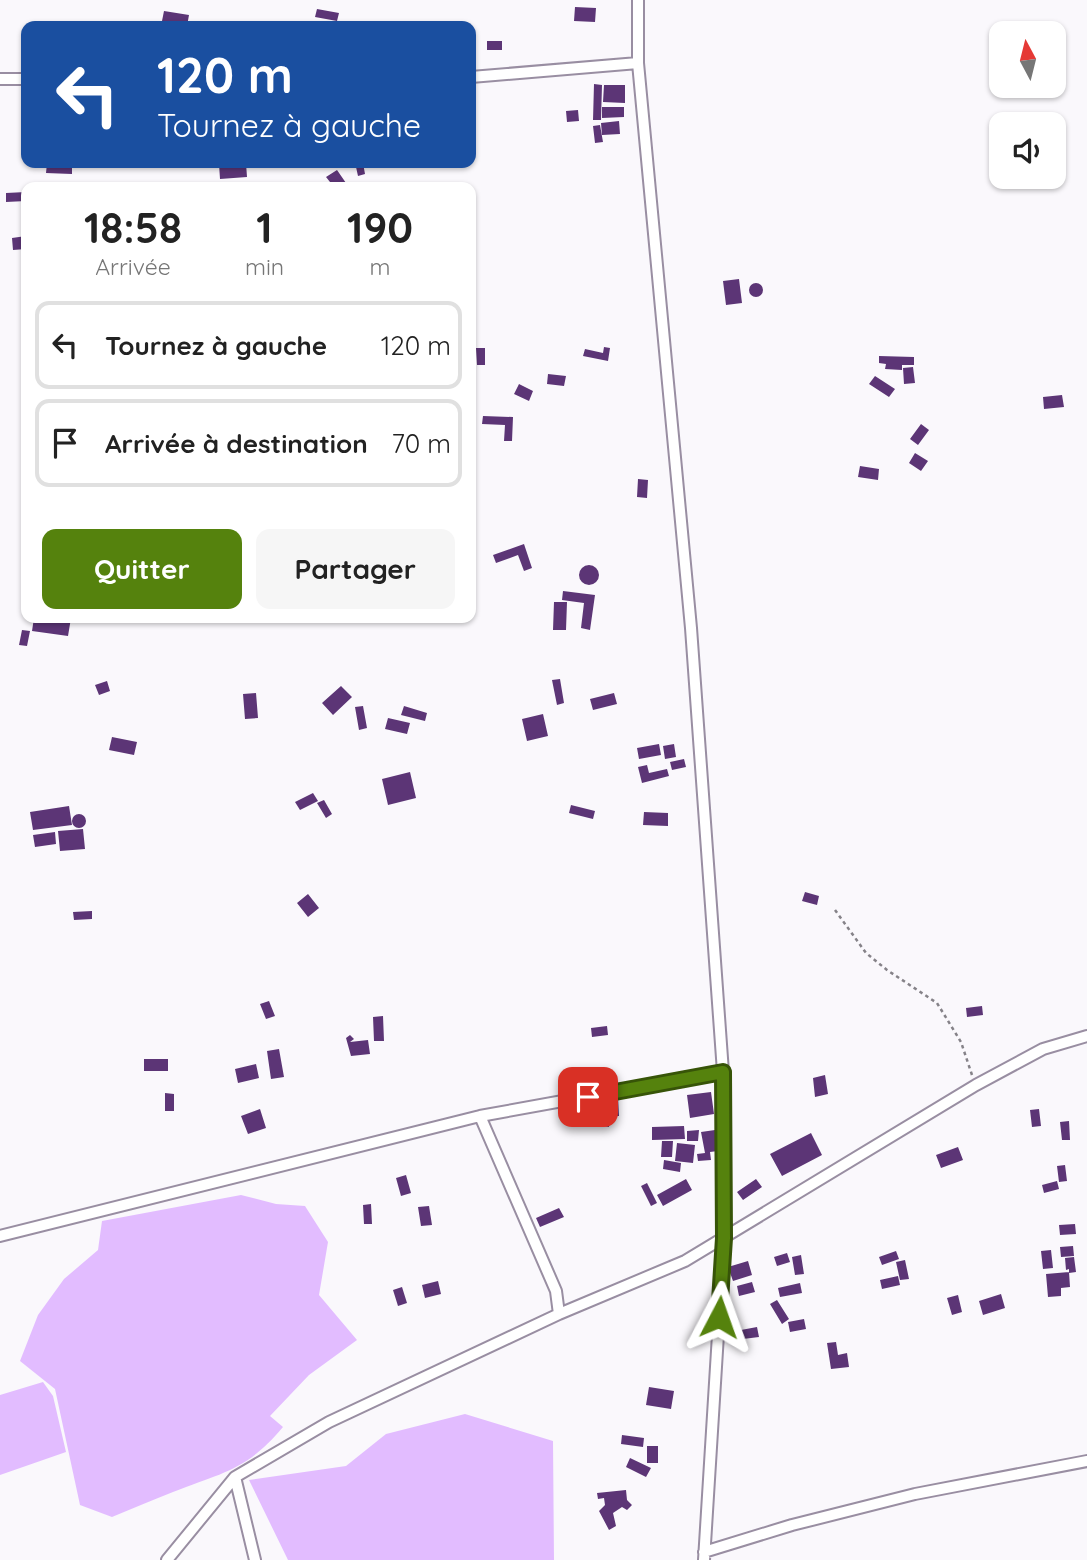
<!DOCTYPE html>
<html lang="fr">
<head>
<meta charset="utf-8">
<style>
	body { margin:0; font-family:Quicksand,sans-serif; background:#f6f6f6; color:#222; height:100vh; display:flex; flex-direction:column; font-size:26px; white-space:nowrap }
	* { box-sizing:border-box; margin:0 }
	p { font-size:23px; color:#767676 }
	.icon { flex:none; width:38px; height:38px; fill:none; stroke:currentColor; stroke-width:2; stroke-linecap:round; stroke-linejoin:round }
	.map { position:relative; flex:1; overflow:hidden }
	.side { position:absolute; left:21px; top:182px; width:455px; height:441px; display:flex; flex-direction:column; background:#fff; border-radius:14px; box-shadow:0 2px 5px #0004 }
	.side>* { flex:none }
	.guide { position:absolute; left:21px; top:21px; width:455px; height:147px; border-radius:14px; box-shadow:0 2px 5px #0004; background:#1a4fa0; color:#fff; overflow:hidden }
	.needle { width:46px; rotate:353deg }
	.tools { position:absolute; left:989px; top:21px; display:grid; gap:14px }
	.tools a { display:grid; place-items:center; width:77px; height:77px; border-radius:14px; background:#fff; box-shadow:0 2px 5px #0004; font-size:35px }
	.pin { position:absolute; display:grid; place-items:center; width:60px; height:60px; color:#fff; margin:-30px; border-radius:14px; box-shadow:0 4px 10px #0006 }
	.me { position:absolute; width:77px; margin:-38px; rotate:4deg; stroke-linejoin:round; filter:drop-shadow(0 0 5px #0008) }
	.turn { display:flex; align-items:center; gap:24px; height:147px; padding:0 21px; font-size:32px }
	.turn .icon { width:91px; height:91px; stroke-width:2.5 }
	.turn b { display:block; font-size:49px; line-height:60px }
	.eta { display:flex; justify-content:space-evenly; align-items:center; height:119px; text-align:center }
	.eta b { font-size:42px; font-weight:700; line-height:49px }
	.action { display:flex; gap:14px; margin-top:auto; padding:14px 21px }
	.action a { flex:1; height:80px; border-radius:14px; background:#55820d; color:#fff; font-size:28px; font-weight:700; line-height:80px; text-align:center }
	.action a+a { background:#f6f6f6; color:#222 }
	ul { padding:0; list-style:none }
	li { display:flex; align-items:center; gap:21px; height:88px; margin:0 14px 10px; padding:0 7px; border:4px solid #e0e0e0; border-radius:14px }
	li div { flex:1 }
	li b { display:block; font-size:26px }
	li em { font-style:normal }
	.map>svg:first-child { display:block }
	.green { fill:#e2bcff }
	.building { fill:#5c3576 }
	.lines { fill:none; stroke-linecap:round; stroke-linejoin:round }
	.street-casing { stroke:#998ea2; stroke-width:14 }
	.path { stroke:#858288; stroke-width:2.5; stroke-dasharray:3.5 3.5; stroke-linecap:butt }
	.street { stroke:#fff; stroke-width:10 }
	.route-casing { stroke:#375408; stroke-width:18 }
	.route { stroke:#55820d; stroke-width:12 }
</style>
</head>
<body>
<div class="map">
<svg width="1087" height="1560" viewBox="0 0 1087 1560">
	<rect width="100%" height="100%" fill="#faf8fc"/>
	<path class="green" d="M241,1195L276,1204L305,1206L328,1242L319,1295L357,1340L309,1375L270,1416L283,1427C246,1471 223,1472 173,1492C152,1500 132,1509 112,1517L80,1505L55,1389L20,1361L38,1315L64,1279L98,1250L102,1221Z
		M43,1382L53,1396L66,1452L0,1475V1395Z
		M465,1414L553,1441L554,1560H288L249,1480L346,1466L386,1434Z"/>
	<path class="building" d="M575,7L596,8L595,22L574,21Z
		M317,9L339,13L337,21L315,17Z
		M164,11L189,15L187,26H161Z
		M487,41H502V50H487Z
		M594,84L602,85L601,120H593Z
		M604,85H625V103L603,102Z
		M602,107H624V117L602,118Z
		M578,110L579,121L567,122L566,111Z
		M619,121L620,134L602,135L601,123Z
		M600,125L603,142L595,143L593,126Z
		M47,163L72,165V174L46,173Z
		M233,163H246L247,177L220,179L219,164Z
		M349,163H363L365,174L358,176L356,167L350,168Z
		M337,170L346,183L340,187H334L326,177Z
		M26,192V201L6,202V193Z
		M26,236V249L13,250L12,238Z
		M739,279L742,303L726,305L723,281Z
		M749 290a7 7 0 1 1 14 0a7 7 0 1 1-14 0Z
		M604,347L610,348L608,361L583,356L585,349L603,353Z
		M476,348H485V365H477Z
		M879,356L914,357V365H902V370L885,369L886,364L879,363Z
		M913,367L915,383L904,384L903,368Z
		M548,374L566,376L564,386L547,384Z
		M875,376L895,389L889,397L869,384Z
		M519,384L533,391L529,401L514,394Z
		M1062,395L1064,407L1044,409L1043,397Z
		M483,416L513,417L512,441H504L505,425L482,424Z
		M921,424L929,430L918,445L910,439Z
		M915,453L928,461L921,471L909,463Z
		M860,466L879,469L878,480L858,477Z
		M638,479L648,480L647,498L637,497Z
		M524,544L532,568L524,571L518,555L496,563L493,555Z
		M579 575a10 10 0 1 1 20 0a10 10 0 1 1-20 0Z
		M563,591L595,595L590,630L581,628L584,603L562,600Z
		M554,602H567L566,630H553Z
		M34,618H71L68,636L32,631Z
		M22,630L30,631L27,646L19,645Z
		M560,679L564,703L557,705L552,680Z
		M107,681L110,691L99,695L95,685Z
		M341,686L352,697L333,715L322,703Z
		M256,693L258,718L245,719L243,694Z
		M614,693L617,704L593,710L590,699Z
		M363,706L367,728L359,730L355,707Z
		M404,706L427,713L425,721L401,715Z
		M543,714L548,736L527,741L522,719Z
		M388,718L410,723L407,734L385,729Z
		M112,737L137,742L134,755L109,750Z
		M659,744L661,755L639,759L637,748Z
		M674,744L676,757L665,759L663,746Z
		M684,759L686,767L672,770L670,762Z
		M647,765L649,773L667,769L669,776L642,783L638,767Z
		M410,772L416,798L388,805L382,779Z
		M313,793L318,801L300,810L295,802Z
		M324,800L332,814L326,818L317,803Z
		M571,805L595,811L593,819L569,813Z
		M69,806L72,825L33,830L30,812Z
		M644,812L668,813V826L643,825Z
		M72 821a7 7 0 1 1 14 0a7 7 0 1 1-14 0Z
		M83,829L85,849L60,851L58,831Z
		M55,832L56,844L35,847L33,835Z
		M805,892L819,896L817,905L802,901Z
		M308,894L319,908L308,917L297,903Z
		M92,911V919L74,920L73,912Z
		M269,1001L275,1016L266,1019L260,1004Z
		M982,1006L983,1015L967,1017L966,1008Z
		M383,1016L384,1041H374L373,1017Z
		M607,1026L608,1035L592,1037L591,1028Z
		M350,1035L354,1039L350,1042L368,1040L370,1054L351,1056L346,1038Z
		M279,1049L284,1077L271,1079L267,1051Z
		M144,1059H168V1071H144Z
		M256,1064L259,1078L238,1083L235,1069Z
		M825,1075L828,1094L815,1097L813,1078Z
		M711,1092L714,1114L690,1118L687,1095Z
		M165,1093L174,1094V1111H165Z
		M610,1097H618L619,1116H610Z
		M260,1109L266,1128L248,1134L241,1116Z
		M1039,1109L1041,1126L1032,1127L1030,1110Z
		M589,1114L610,1118L609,1127L587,1123Z
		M1069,1121L1070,1140H1062L1060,1122Z
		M684,1126L685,1139L652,1140V1127Z
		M699,1130L698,1141H687V1131Z
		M715,1130L718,1151L710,1152L711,1160L698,1161L697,1154L705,1153L701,1132Z
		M811,1133L822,1155L782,1176L770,1154Z
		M662,1141H673L672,1157H661Z
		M677,1143L695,1145L693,1163L675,1161Z
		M958,1147L963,1160L941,1168L936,1155Z
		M664,1160L681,1163L680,1172L663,1169Z
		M1065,1165L1067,1181L1059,1182L1057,1166Z
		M406,1175L411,1193L401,1196L396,1178Z
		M686,1179L692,1190L663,1206L657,1195Z
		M756,1179L762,1187L743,1200L737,1192Z
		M1057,1181L1059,1189L1044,1193L1042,1185Z
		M647,1183L657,1203L651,1206L641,1186Z
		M371,1204L372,1224H364L363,1205Z
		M429,1206L432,1225L421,1226L418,1207Z
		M559,1208L564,1217L540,1227L536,1218Z
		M1075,1224L1076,1234L1060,1235L1059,1225Z
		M1073,1246L1074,1256L1061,1257L1060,1247Z
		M1051,1250L1053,1268L1043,1269L1041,1251Z
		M896,1251L899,1259L882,1265L879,1257Z
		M787,1253L790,1262L777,1266L774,1257Z
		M801,1255L804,1274L795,1275L792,1257Z
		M1074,1257L1076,1272L1069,1273V1269L1066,1270L1065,1258Z
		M905,1260L909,1279L900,1280L896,1262Z
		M748,1261L752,1275L733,1281L728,1267Z
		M1069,1272L1070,1287L1061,1288V1296L1048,1297L1046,1274Z
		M898,1276L900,1285L882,1289L880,1280Z
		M438,1281L441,1294L425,1298L422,1285Z
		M752,1282L755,1292L739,1296L737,1286Z
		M800,1283L802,1293L780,1297L778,1288Z
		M402,1287L407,1303L398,1306L393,1290Z
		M1001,1294L1005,1308L983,1315L979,1301Z
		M958,1295L962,1312L952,1315L947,1298Z
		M777,1300L789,1319L782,1324L770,1304Z
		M804,1319L806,1329L790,1332L788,1322Z
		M757,1327L759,1337L743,1339L741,1330Z
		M836,1342L838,1355L847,1353L849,1367L831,1369L827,1343Z
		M649,1387L674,1391L671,1409L646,1405Z
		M622,1435L644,1438L643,1447L621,1444Z
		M647,1446H658V1463H647Z
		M630,1458L651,1468L646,1477L626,1467Z
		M626,1490L627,1500L632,1505L627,1510L622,1507L613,1513L616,1526L609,1530L599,1511L605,1505L604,1498L598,1499L597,1493Z"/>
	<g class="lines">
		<defs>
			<path id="street" d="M638,0V63L691,628L723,1072L724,1238L704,1560
				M471,77L638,63
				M0,79H26
				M480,1116L556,1291L559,1314
				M0,1236L480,1116L723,1072
				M235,1477L255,1560
				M704,1552L792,1525L915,1494L1087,1461
				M167,1560L235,1477L329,1422L559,1314L685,1261L976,1085L1043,1049L1087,1036"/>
		</defs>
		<use href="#street" class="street-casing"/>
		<path class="path" d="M835,910L866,953L887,970L937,1003L961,1042L972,1075"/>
		<use href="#street" class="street"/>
	</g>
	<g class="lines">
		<defs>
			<path id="route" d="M588,1097L723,1072L724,1238L719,1317"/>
		</defs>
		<use href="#route" class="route-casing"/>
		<use href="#route" class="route"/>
	</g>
</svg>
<div class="tools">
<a><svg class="needle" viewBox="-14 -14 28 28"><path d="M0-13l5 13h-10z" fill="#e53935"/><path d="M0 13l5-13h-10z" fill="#767676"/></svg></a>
<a><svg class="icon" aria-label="sound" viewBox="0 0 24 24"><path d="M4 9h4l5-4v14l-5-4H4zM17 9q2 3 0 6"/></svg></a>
</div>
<div class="pin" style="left:588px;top:1097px;background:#d93025"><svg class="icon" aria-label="arrive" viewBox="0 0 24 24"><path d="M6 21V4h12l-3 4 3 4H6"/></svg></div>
<svg class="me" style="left:719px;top:1317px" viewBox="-20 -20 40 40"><path d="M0-17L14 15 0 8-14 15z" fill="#55820d" stroke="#fff" stroke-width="4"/></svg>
<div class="guide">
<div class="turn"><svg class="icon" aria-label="left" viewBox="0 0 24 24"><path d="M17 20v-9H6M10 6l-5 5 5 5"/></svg><div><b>120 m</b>Tournez à gauche</div></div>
</div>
<section class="side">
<div class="eta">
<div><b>18:58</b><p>Arrivée</p></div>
<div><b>1</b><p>min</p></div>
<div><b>190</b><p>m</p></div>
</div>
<ul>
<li><svg class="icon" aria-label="left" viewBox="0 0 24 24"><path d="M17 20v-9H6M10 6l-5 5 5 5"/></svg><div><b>Tournez à gauche</b></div><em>120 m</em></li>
<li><svg class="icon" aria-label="arrive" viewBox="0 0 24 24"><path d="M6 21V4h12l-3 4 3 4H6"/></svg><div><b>Arrivée à destination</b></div><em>70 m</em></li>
</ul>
<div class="action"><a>Quitter</a><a>Partager</a></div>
</section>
</div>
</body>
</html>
